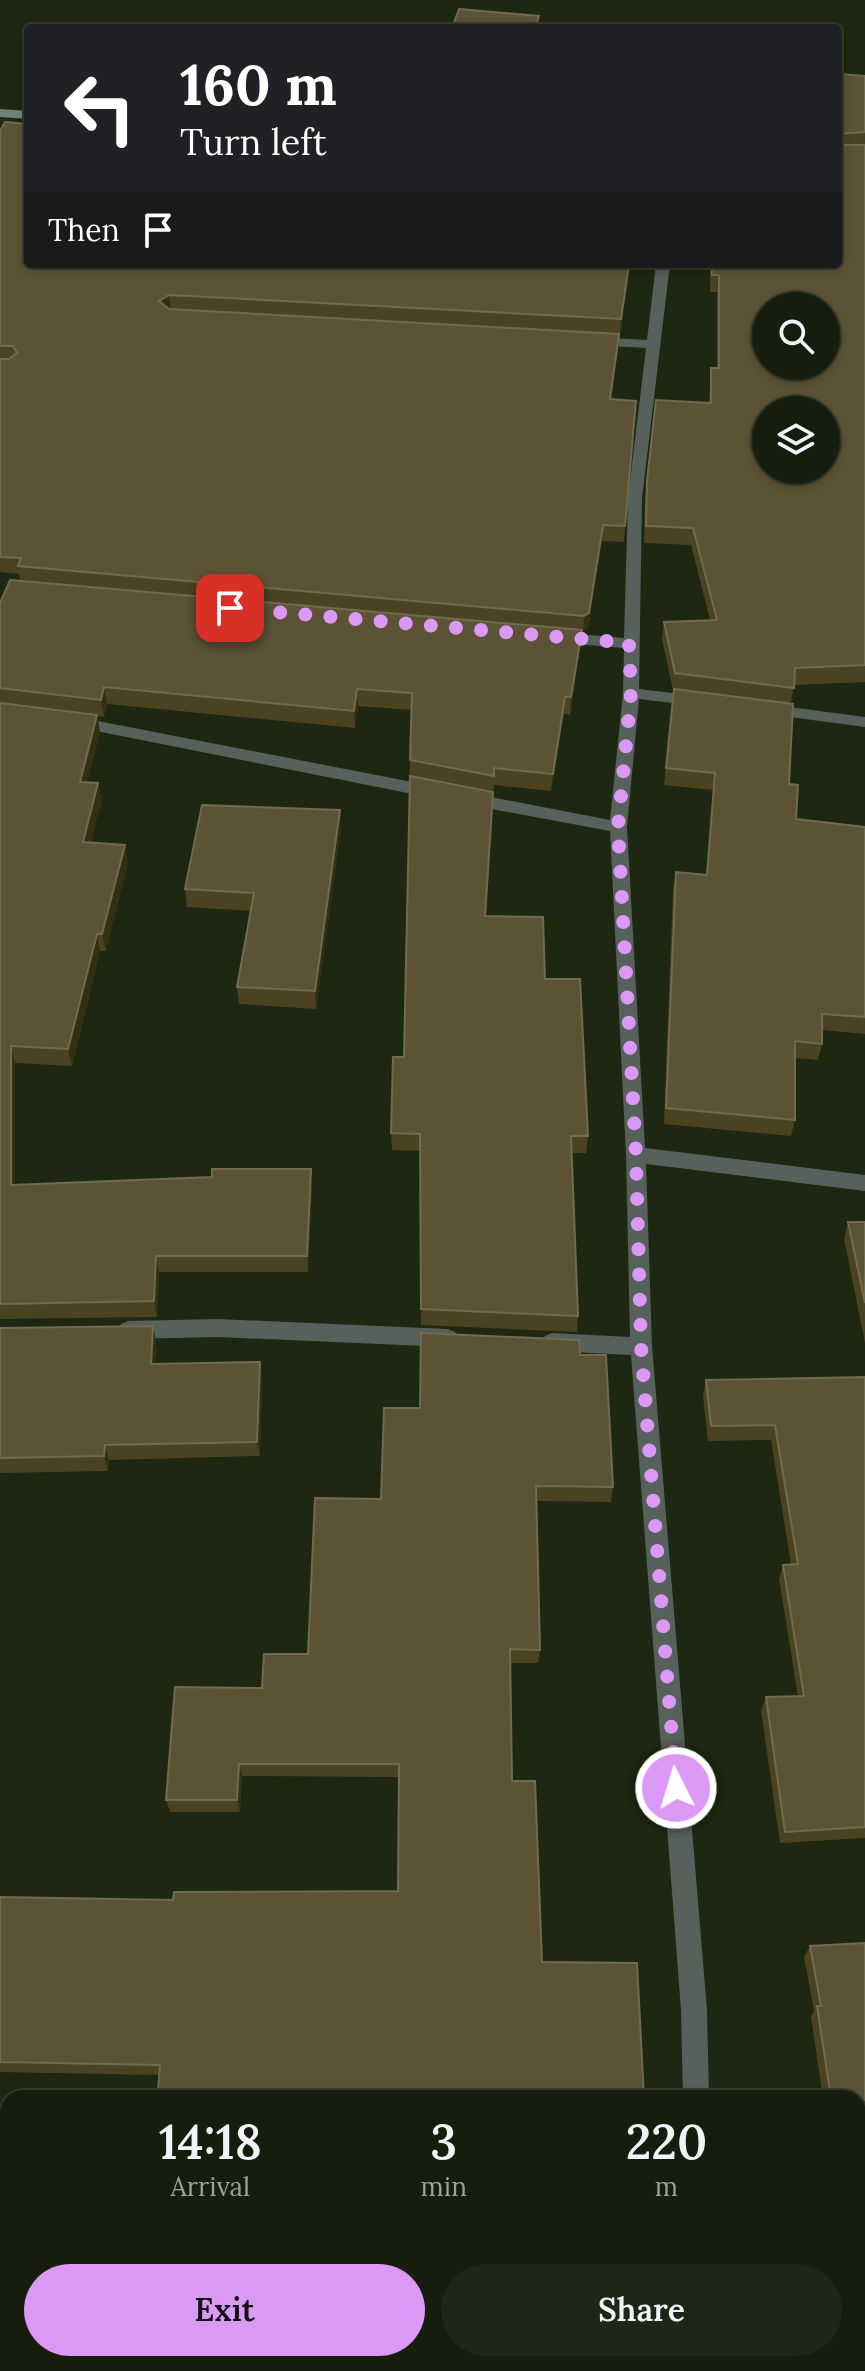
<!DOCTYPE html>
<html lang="en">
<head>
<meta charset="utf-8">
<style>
	body { margin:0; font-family:Lora,serif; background:#1f2616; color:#f1f3f6; height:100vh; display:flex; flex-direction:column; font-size:30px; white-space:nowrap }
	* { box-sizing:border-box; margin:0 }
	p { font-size:26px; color:#9ea29d }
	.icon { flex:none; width:44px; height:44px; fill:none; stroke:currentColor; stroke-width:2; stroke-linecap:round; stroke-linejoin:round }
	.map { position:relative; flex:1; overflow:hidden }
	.side { position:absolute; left:0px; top:2090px; width:866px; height:282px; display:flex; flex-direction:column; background:#161d0d; border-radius:24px 24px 0 0; box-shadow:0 4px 12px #0003,0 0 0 2px #353b2e }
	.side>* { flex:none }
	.guide { position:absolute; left:24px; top:24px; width:818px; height:244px; border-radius:8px; box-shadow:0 4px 12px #0003,0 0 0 2px #353b2e; background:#202124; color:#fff; overflow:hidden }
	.controls { position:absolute; left:752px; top:292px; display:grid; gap:16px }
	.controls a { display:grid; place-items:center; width:88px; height:88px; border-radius:50%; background:#161d0d; box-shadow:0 4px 12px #0003,0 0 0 2px #353b2e; font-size:40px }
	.pin { position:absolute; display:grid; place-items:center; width:68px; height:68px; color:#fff; margin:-34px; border-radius:16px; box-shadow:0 4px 12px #0006 }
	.me { position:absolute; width:88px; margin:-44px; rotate:355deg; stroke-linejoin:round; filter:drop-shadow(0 0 6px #0008) }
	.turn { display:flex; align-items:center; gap:28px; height:168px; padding:0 24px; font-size:36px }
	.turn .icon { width:104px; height:104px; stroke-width:2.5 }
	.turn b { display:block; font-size:56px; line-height:68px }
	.then { display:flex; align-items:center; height:76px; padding:0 24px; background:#0003; gap:16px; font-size:30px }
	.eta { display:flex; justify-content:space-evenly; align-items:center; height:136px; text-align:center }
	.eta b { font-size:48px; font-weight:600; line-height:56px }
	.primary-button { display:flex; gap:16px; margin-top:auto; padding:16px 24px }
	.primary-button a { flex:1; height:92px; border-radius:48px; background:#db99f5; color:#111; font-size:32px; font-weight:600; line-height:92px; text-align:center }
	.primary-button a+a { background:#1f2616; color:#f1f3f6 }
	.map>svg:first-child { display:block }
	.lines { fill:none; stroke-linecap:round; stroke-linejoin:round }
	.minor { fill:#55615a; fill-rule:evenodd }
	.secondary { fill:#718379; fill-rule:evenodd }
	.wall { fill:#4b4222 }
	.shaded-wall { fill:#322f13 }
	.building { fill:#5c5336; stroke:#716b4f; stroke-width:2; fill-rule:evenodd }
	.route { stroke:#db99f5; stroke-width:14; stroke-dasharray:0 25.2 }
</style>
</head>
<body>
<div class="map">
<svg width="865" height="2371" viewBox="0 0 865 2371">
	<rect width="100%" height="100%" fill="#1e2711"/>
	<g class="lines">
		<path class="minor" d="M656,264H670L642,498L639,689L698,696L706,701L698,706L639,699L627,827L645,1148L865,1175V1191L646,1164L652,1346L707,2010L709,2098H683L681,2010L631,1355L552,1351L545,1348L541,1342L545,1336L552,1333L630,1337L626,1155L610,831L465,804L456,798L465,792L610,820L623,693L624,648L553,642L545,637L553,632L624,638L628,498L646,348L594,345L587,341L594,337L647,340Z
			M766,704L865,717V727L760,713L758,709Z
			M72,716L433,786L442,792L433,798L66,725L64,721Z
			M218,1319L448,1329L455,1332L459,1338L455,1344L448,1347L218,1337L128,1339L121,1336L117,1330L121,1324L128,1321Z
			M0,2220H8V2248H0Z
			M674,2364H702V2371H674Z"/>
		<path class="secondary" d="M0,109L28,111V119L0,117Z"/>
	</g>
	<path class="wall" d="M838,74L865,76V682L794,685L791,703L789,784L796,819L865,827V1034L822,1030V1044L818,1060L795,1058V1120L791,1136L664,1124L673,889L676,872L706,875L713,790L664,785L674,690H673L662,639L664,622L710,620L691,545L644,543L645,498L656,400L709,403L711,368H717V292H710V264H838Z
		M0,131L28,264H630L611,399L636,401L624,542L602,541L588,629L582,631L580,647L570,715L564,714L551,791L494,785L486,916L545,979L588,1136L586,1153H571L578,1316L577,1332L421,1325L420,1151L392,1150L391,1133L404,1057L411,710L358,706L355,728L107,704L104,717L97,716L100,732L87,783H98L102,801L90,843L128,862L106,951H100L72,1066L15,1063V1185H312L308,1272H159L157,1317L0,1319V603L20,581L19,574L0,572Z
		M341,828L316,1009L239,1004L237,987L251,911L187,907L185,889Z
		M848,1222H865V1343L844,1239Z
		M153,1326L156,1341L155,1364L262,1377L260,1456L109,1460L108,1471L0,1473V1328Z
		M580,1355L613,1487L611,1502L536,1501L540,1650L538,1663H510L512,1781L542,1962L644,2098H161L158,2091L159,2075L0,2072V1897L173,1900L398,1891L399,1777L242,1776L240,1812H170L166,1800L262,1688L308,1654L381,1499L420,1408Z
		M865,1377V1838L780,1843L761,1710L766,1697L798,1696L779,1579L783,1565L791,1564L771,1440L708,1441L703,1396L706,1380Z
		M865,1943V2159H858V2098H823L811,2017L814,2011L804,1957L810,1946Z"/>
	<path class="shaded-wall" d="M629,264H630L620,335L621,319Z
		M169,295L171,310L159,301Z
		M619,334L618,349L608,415L610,399Z
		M603,525L602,541L588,629L583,631L584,616Z
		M582,630L580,647L570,715L571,697Z
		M104,687L107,704L104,717L101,700Z
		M357,689L358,706L355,728L354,711Z
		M565,697L564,714L551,791L553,774Z
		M97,715L100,732L83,799L80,782Z
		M98,783L102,801L86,860L83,842Z
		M340,810L341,828L316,1009L315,991Z
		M125,845L128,862L106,951L102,934Z
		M97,934L100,951L72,1066L68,1049Z
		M11,1046L15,1063V1201L11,1185Z
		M311,1169L312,1185L308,1272L307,1256Z
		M156,1256L159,1272L157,1317L154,1301Z
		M153,1326L156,1341L154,1380L151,1364Z
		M260,1362L262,1377L260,1456L257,1442Z
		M105,1445L109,1460L108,1471L104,1456Z
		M239,1764L242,1776L240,1812L237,1800Z"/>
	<path class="building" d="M459,9L539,16L535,28H452Z
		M838,74L865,76V132L838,134Z
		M5,122L28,124V264H629L621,319L169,295L159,301L169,309L619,334L610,399L636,401L625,526L603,525L589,613L584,616L18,566L21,558L0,557V359H9L17,353L13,346H0V131Z
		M838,135L840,145H865V665L795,668L794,688L675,673L664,622L717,620L693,528L646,526L647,481L656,400L711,403V368H719V275H712V264H838ZM766,306H826V366H766ZM766,410H826V470H766Z
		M10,580L582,630L571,697H565L553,774L494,768V776L410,760L412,693L357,689L354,711L104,687L101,700L0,688V603Z
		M674,689L793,704L789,784L798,785L796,819L865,827V1017L822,1014V1044L795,1041V1120L666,1108L676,872L707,875L715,773L666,768Z
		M0,703L97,715L80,782L98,783L83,842L125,845L102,934H97L68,1049L11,1046V1185L212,1177V1169H311L307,1256H156L154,1301L0,1304Z
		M410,776L493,792L485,916L543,917L545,979H580L588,1136H571L578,1316L421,1309L420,1134L391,1133L393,1057H404Z
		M202,805L340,810L315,991L237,987L254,893L185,889Z
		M848,1222H865V1303Z
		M153,1326L151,1364L260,1362L257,1442L105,1445L104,1456L0,1458V1328Z
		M421,1333L579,1340L580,1355H606L613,1487L536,1486L540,1650L510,1649L512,1781H535L542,1962L637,1963L644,2098H292V2093L158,2091L160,2065L0,2062V1897L173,1900L174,1892L398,1891L399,1764H239L237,1800H166L175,1687L262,1688L264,1654H308L315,1498L381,1499L384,1408H420Z
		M865,1377V1827L785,1832L766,1697L804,1696L783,1565L798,1564L775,1425L711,1426L706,1380Z
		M865,1943V2150H858V2098H831L817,2006H821L810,1946Z
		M0,2296H8V2364H275V2371H0Z
		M472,2364H629L630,2371H472Z"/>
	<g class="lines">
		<path class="route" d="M230,608L629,643L631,693L618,827L636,1155L641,1346L676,1788"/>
	</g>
</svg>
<div class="controls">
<a><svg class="icon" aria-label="search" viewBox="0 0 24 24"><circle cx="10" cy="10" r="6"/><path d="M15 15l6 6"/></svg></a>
<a><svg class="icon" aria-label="layers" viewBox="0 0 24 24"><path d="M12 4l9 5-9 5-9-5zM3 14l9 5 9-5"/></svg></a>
</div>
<div class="pin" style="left:230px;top:608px;background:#d93025"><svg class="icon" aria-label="arrive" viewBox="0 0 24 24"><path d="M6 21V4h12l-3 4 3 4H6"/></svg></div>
<svg class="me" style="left:676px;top:1788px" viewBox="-20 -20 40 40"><circle r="17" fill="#db99f5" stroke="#fff" stroke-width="3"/><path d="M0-11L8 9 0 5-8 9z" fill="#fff"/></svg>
<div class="guide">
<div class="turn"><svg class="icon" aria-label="left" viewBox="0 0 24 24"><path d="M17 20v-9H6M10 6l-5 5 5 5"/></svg><div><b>160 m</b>Turn left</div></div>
<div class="then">Then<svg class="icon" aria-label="arrive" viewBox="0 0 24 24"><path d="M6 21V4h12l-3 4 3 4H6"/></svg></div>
</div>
<section class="side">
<div class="eta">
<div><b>14:18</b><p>Arrival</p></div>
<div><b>3</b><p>min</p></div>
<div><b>220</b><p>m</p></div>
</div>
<div class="primary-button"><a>Exit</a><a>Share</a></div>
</section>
</div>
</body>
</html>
